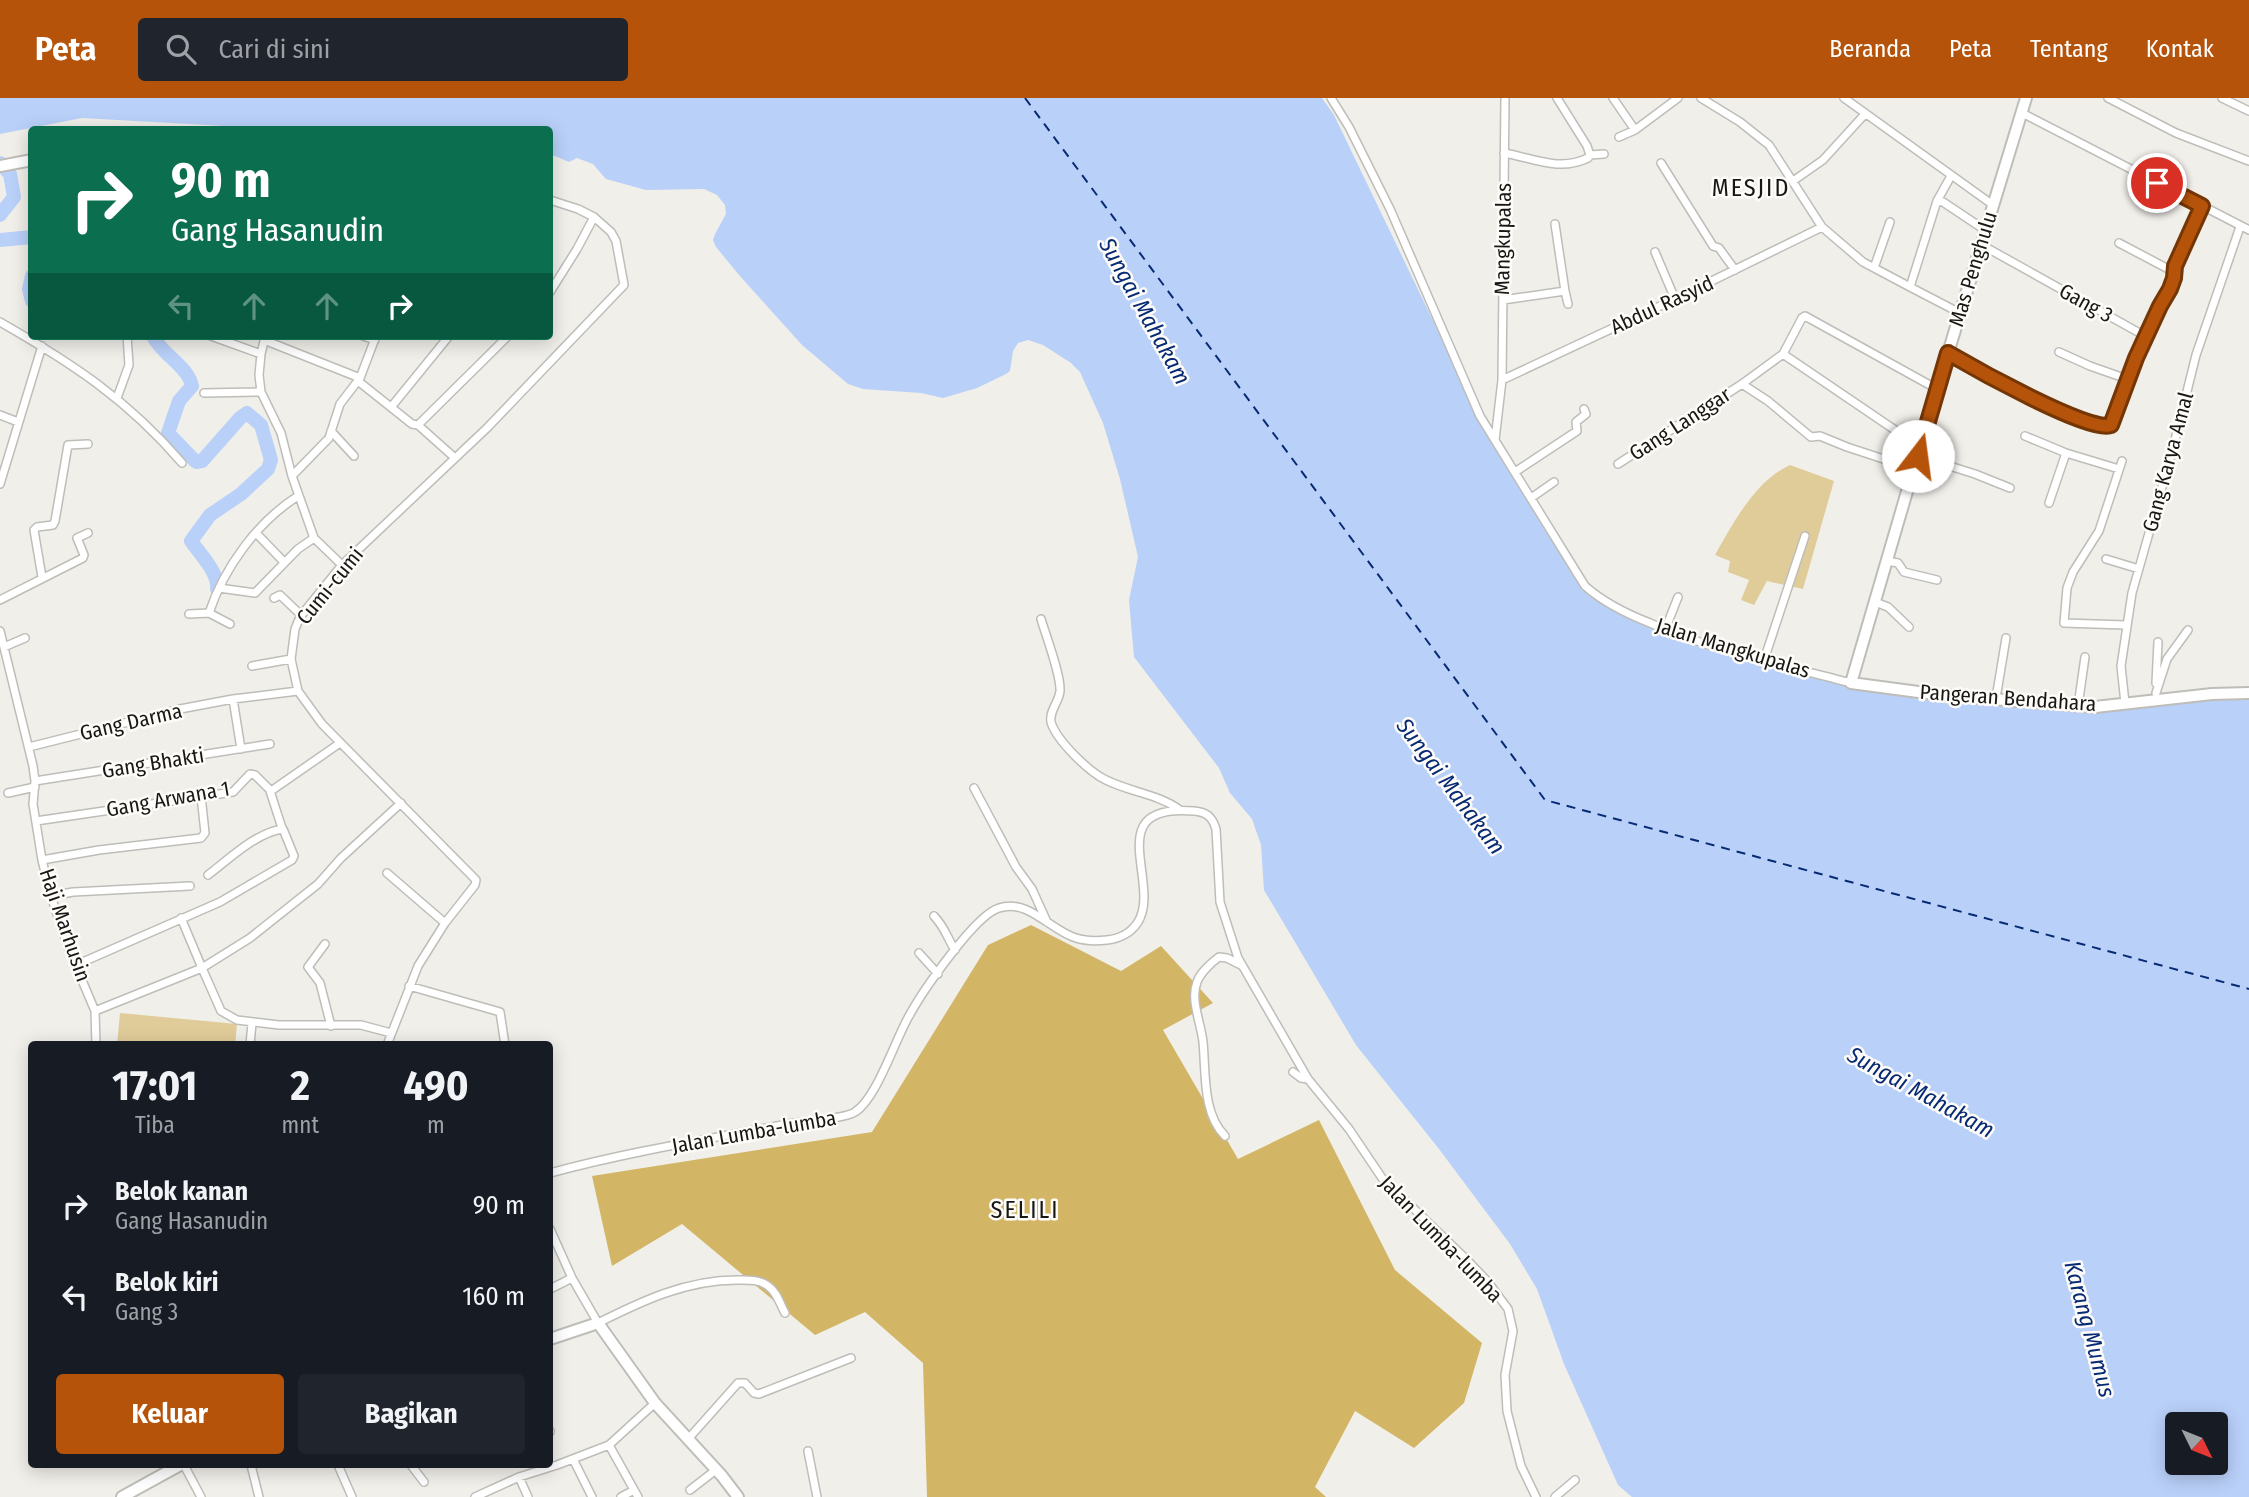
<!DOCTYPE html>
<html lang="id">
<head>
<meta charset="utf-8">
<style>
	body { margin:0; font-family:"Fira Sans Condensed",sans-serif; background:#20242c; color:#f1f3f6; height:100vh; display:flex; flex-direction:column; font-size:26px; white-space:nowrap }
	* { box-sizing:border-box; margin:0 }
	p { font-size:23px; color:#9ea1a6 }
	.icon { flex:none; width:38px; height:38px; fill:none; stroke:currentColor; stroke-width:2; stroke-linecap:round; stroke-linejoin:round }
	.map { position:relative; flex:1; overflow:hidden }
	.drawer { position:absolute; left:28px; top:943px; width:525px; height:427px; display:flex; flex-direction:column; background:#171b24; border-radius:7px; box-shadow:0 4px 18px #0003 }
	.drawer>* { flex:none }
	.hud { position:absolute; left:28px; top:28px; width:525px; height:214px; border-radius:7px; box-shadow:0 4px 18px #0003; background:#0b6e4f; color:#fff; overflow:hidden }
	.needle { width:46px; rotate:133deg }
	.fabs { position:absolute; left:2165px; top:1314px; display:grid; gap:14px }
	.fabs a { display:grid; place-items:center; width:63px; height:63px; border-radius:7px; background:#171b24; box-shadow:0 4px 18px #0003; font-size:35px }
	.pin { position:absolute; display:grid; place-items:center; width:60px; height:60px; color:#fff; margin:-30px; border:4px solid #fff; border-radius:50%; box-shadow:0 2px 7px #0007 }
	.me { position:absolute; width:77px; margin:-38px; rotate:15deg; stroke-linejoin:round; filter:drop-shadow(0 0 5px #0008) }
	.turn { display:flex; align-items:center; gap:24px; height:147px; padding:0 28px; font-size:32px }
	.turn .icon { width:91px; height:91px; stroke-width:2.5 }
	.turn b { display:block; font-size:49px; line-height:60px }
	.lanes { display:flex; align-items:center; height:66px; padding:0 28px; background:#0003; justify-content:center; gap:35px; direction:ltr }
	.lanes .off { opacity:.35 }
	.eta { display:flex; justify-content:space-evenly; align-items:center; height:119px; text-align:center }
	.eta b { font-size:42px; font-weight:700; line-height:49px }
	.primary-button { display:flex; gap:14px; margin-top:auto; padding:14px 28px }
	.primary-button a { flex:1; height:80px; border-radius:7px; background:#b45309; color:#fff; font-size:28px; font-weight:700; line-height:80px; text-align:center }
	.primary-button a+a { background:#20242c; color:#f1f3f6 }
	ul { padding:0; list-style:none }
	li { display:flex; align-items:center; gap:21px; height:91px; padding:0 28px }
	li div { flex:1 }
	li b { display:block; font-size:26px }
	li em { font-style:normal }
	header { display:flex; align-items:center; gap:42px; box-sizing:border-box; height:98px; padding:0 35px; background:#b45309; color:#fff }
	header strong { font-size:33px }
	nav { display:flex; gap:38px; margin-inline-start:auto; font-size:24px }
	.search { width:490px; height:63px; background:#20242c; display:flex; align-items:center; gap:18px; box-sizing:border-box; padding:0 24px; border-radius:7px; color:#9ea1a6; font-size:26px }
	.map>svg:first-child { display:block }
	.green { fill:#e0cc99 }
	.forest { fill:#d3b566 }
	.water { fill:#b9d0f9; fill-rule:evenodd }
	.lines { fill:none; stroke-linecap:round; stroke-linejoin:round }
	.river { stroke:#b9d0f9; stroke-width:14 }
	.ferry { stroke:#072a74; stroke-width:2; stroke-dasharray:9 7; stroke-linecap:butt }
	.street-casing { stroke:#bebdb8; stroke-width:10 }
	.secondary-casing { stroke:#bebdb8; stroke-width:14 }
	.street { stroke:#fff; stroke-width:7 }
	.secondary { stroke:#fff; stroke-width:10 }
	.route-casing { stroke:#753606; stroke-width:18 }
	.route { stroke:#b45309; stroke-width:12 }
	.labels { text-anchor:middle; stroke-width:5; stroke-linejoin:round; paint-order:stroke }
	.street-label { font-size:21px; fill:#171715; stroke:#fefcf8 }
	.water-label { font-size:23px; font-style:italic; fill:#072a74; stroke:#fefcf8 }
	.quarter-label { font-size:24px; letter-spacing:2px; fill:#171715; stroke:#fefcf8 }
</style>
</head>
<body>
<header>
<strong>Peta</strong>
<div class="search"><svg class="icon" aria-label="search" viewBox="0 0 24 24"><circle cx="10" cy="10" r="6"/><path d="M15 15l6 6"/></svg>Cari di sini</div>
<nav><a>Beranda</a><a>Peta</a><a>Tentang</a><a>Kontak</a></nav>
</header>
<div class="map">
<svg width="2249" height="1399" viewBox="0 0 2249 1399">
	<rect width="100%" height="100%" fill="#f1efea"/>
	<path class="green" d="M1790,367L1834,383L1803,491L1767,483L1754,507L1741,502L1749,482L1728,474L1730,463L1715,457C1733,425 1755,383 1790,367Z
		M120,915L237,926L235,947H117Z"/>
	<path class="forest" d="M1031,827L1121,873L1161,848L1213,905L1163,932L1238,1061L1319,1022L1395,1172L1482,1245L1464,1305L1414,1350L1355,1313L1315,1389L1326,1399H927L923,1265L865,1214L815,1237L682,1126L612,1168L592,1078L872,1034L988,847Z"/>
	<path class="water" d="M0,0H1322L1334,17L1491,343L1588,497L1668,536L1758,565L1815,579L2099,611L2249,597V1399H1632L1618,1387L1564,1266L1537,1191L1510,1146L1439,1051L1356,947L1264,792L1261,747L1252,721L1230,695L1219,670L1134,559L1129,502L1138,459L1120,381L1103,325L1080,274L1071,265L1043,247L1028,242L1018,245L1013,253L1010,273L1006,276L977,290L943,300L921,295L863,291L848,286L802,247L739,177L716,149L713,142L715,136L726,116L725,107L717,97L704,91L646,92L606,81L593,66L577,60L569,64L550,56V32H294L82,20L0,36ZM2177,1326H2216V1365H2177Z"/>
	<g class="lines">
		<path class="river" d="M0,65L10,76L14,99L0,117
			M0,142L32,139
			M32,178L29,191L32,203
			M153,238C162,257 188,268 192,288L179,303L168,335L196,364L202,363L240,320L247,315L261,327L271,362L268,371L241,396L210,417L191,443C200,456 219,475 217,491"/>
		<path class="ferry" d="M1025,0L1545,702L2249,891"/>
		<defs>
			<path id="street" d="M1331,0L1349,29L1390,111L1480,318L1585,488C1603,504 1627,516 1650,525C1714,553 1783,567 1851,585
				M1613,0L1635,32
				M1701,0L1740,24L1769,47L1822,129L1863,164L1910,189
				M1844,0L1993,107
				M2108,0L2176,35L2249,63
				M2222,0L2249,13
				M2022,15L2249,132
				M1619,39L1635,32L1678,0
				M1504,55C1533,60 1559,74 1588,60L1590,57L1587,48L1557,0
				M1590,57L1604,56
				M1661,65L1713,148L1719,150L1735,172
				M1951,78L1937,103L1910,189L1960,215
				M1793,83L1823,62L1865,16
				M1937,103L1943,104L1985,132
				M1555,126L1565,193
				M2119,145L2174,174
				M1655,154L1675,201
				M1874,170L1890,124
				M550,194L577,151L594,119
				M1503,202L1565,193L1568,206
				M0,224C72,265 128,302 182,365
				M211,238L261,256L265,239
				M363,238L375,242
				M2145,238L2170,191L2174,180L2175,168L2202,109
				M264,242L360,280
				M2059,254L2090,268L2127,281
				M1948,255L2026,298L2092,325L2108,329L2111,327L2145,238L1980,146
				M261,256L259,277L261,294L281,335L292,378L329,340L340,306L360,280L376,238
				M1783,256L1802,220L1805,218L1937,291
				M1502,282L1675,201L1822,129
				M358,283L412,326L418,327L508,238
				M1742,286L1768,303L1811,339L1820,338L1847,349L1914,371
				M204,295L261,294
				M117,300L129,267L127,238
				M392,308L449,238
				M0,317L18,324
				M418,327L455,360
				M331,333L354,358
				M2025,338L2066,355L2119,371
				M1495,342L1502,282L1505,0
				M1918,358L1975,376L2010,390
				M2122,363L2099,433L2073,474L2067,490L2064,525L2125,527
				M1618,366L1742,286L1783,256L1920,349
				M1515,374L1577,333L1576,324L1586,316L1584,311
				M292,378L314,440L342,467
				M0,386L42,248
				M1531,400L1554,384
				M2049,405L2066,355
				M256,435L284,464
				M2106,461L2139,471
				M1887,463L1898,465L1904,474L1937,482
				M42,479L34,432L37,429L53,427L55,423L68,347L88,346
				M219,490L255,495L298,451L314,440
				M274,500L280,497L301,517
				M0,502L83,460L84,457L77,440L88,435
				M1875,504L1888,509L1909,529
				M209,515L230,526
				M189,516L209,515C224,470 257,424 298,398
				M1041,521C1046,538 1061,577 1060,593C1059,604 1049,613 1051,624C1056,642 1089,674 1106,682C1130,694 1158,696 1180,712
				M1665,532L1678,499
				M0,533L33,668L35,683L33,706L42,762L51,798L68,849L95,913L96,947
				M4,549L25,540
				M1764,562L1805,438
				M252,568L291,561
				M2156,585L2158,544
				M2156,595L2167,561L2188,532
				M1996,600L2006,540
				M233,601L241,651
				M2125,605L2121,568L2132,495L2172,354L2196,257L2240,129
				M2078,608L2085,559
				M29,649L180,611L233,601L298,593
				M35,683L270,646
				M974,690L1016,769L1032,791L1047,824
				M270,693L282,730
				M8,695L35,689
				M36,723L233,694L250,676L255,677L271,693L340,645
				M42,762L99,752L201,740L205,735L201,698
				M387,775L445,825
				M51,798L73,794L190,788
				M934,818C946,831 946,838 955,852
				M325,846L308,869L320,885L331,928
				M919,855L938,876
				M76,867L220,804L292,762L294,758L283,731C257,734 229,761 208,777
				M409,888L500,914L505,947
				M95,913L202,870L181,820
				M391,935L361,927H279L237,922L221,913L202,870L250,840L318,786L341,760L401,705
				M250,947L252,925
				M387,947L418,868L445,825L475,787L476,782L322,626L298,593L291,561L295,531L300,519L342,467L487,330L624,187L616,143L611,134L594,119L578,111L550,102
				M1293,974L1301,980L1308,981
				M1225,1038C1202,1015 1206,974 1203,944C1201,925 1190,902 1197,884C1200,875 1212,864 1219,859L1227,860L1241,867
				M550,1075C627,1054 708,1041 788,1026C802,1023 845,1021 855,1014C877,1000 895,942 909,918C922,894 975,817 999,810C1028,800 1051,833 1076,840C1085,843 1097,843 1107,842C1119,841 1131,835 1138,824C1162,785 1099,705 1194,713C1206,714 1212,718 1216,731L1220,804L1238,860L1308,981L1349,1031L1382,1080L1466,1161L1488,1184L1508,1211L1513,1233L1505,1277L1507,1313L1521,1368L1536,1399
				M550,1131L572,1180L598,1225C642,1203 686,1182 737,1182C747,1182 759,1181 768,1188C777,1194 780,1206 785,1215
				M550,1191L572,1180
				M550,1333V1334
				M689,1340L738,1285H745L754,1295L759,1296L851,1260
				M609,1347L638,1399
				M808,1353L817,1399
				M573,1361L592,1399
				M184,1367L201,1399
				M251,1367L259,1399
				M338,1367L352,1399
				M411,1367L424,1384
				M519,1379L528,1399
				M690,1392L717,1371
				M475,1399L519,1379L557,1367L609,1347L655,1305
				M621,1399L634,1392
				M1555,1399L1575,1382"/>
			<path id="secondary" d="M2026,0L1937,291L1851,585L1941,597L2095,609L2212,596L2249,595
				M0,68L32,62
				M550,1241L598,1225L655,1305L722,1378L738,1399
				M122,1399L180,1367"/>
		</defs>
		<use href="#street" class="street-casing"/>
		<use href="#secondary" class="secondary-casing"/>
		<use href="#street" class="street"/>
		<use href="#secondary" class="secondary"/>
	</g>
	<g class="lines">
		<defs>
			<path id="route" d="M1918,358L1948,255C1972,269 2091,336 2111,327L2136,260L2160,208L2170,191L2174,180L2175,168L2202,108L2157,85"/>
		</defs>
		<use href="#route" class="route-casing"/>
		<use href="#route" class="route"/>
	</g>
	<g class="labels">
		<g class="street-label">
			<text transform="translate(1503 141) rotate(-89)" y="7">Mangkupalas</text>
			<text transform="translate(1973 171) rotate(-73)" y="7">Mas Penghulu</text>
			<text transform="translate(2086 205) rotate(29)" y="7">Gang 3</text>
			<text transform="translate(1662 207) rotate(-25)" y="7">Abdul Rasyid</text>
			<text transform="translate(1680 326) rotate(-33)" y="7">Gang Langgar</text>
			<text transform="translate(2168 364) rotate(-75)" y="7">Gang Karya Amal</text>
			<text transform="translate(330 488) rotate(-51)" y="7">Cumi-cumi</text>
			<text transform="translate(1733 550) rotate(17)" y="7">Jalan Mangkupalas</text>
			<text transform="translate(2008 600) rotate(4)" y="7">Pangeran Bendahara</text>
			<text transform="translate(131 624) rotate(-13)" y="7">Gang Darma</text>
			<text transform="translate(153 665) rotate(-9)" y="7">Gang Bhakti</text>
			<text transform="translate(168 701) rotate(-10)" y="7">Gang Arwana 1</text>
			<text transform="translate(65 827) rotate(71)" y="7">Haji Marhusin</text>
			<text transform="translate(754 1034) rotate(-10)" y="7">Jalan Lumba-lumba</text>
			<text transform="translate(1441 1141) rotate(46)" y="7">Jalan Lumba-lumba</text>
		</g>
		<g class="water-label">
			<text transform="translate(1145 213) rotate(61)" y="8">Sungai Mahakam</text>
			<text transform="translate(1451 688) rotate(53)" y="8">Sungai Mahakam</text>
			<text transform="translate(1921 994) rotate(29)" y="8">Sungai Mahakam</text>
			<text transform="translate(2090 1231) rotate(75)" y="8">Karang Mumus</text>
		</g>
		<g class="quarter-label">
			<text x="1751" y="98">MESJID</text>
			<text x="1025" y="1120">SELILI</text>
		</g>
	</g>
</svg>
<div class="fabs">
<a><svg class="needle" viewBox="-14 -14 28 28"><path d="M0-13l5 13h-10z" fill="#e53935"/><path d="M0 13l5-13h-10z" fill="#9ea1a6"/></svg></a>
</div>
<div class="pin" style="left:2157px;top:85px;background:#d93025"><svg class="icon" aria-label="arrive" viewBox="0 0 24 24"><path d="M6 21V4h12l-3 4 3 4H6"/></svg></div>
<svg class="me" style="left:1918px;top:358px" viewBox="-20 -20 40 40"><circle r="19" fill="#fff"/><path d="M0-13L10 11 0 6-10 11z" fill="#b45309"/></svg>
<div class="hud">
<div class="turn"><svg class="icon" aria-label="right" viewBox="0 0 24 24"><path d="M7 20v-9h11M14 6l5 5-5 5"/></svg><div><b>90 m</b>Gang Hasanudin</div></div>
<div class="lanes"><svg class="icon off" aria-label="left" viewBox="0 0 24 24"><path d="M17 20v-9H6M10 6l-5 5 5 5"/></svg><svg class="icon off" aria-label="ahead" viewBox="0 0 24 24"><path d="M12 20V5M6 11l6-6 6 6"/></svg><svg class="icon off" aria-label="ahead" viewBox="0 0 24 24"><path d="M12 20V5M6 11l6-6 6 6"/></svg><svg class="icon" aria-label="right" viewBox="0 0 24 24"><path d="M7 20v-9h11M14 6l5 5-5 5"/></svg></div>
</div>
<section class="drawer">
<div class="eta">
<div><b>17:01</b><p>Tiba</p></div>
<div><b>2</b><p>mnt</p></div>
<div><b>490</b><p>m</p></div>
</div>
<ul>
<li><svg class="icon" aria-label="right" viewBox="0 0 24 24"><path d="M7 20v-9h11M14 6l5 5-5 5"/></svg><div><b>Belok kanan</b><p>Gang Hasanudin</p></div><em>90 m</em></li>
<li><svg class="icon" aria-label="left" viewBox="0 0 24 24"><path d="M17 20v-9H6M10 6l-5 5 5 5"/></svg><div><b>Belok kiri</b><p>Gang 3</p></div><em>160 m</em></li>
</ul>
<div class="primary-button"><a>Keluar</a><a>Bagikan</a></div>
</section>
</div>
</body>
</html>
